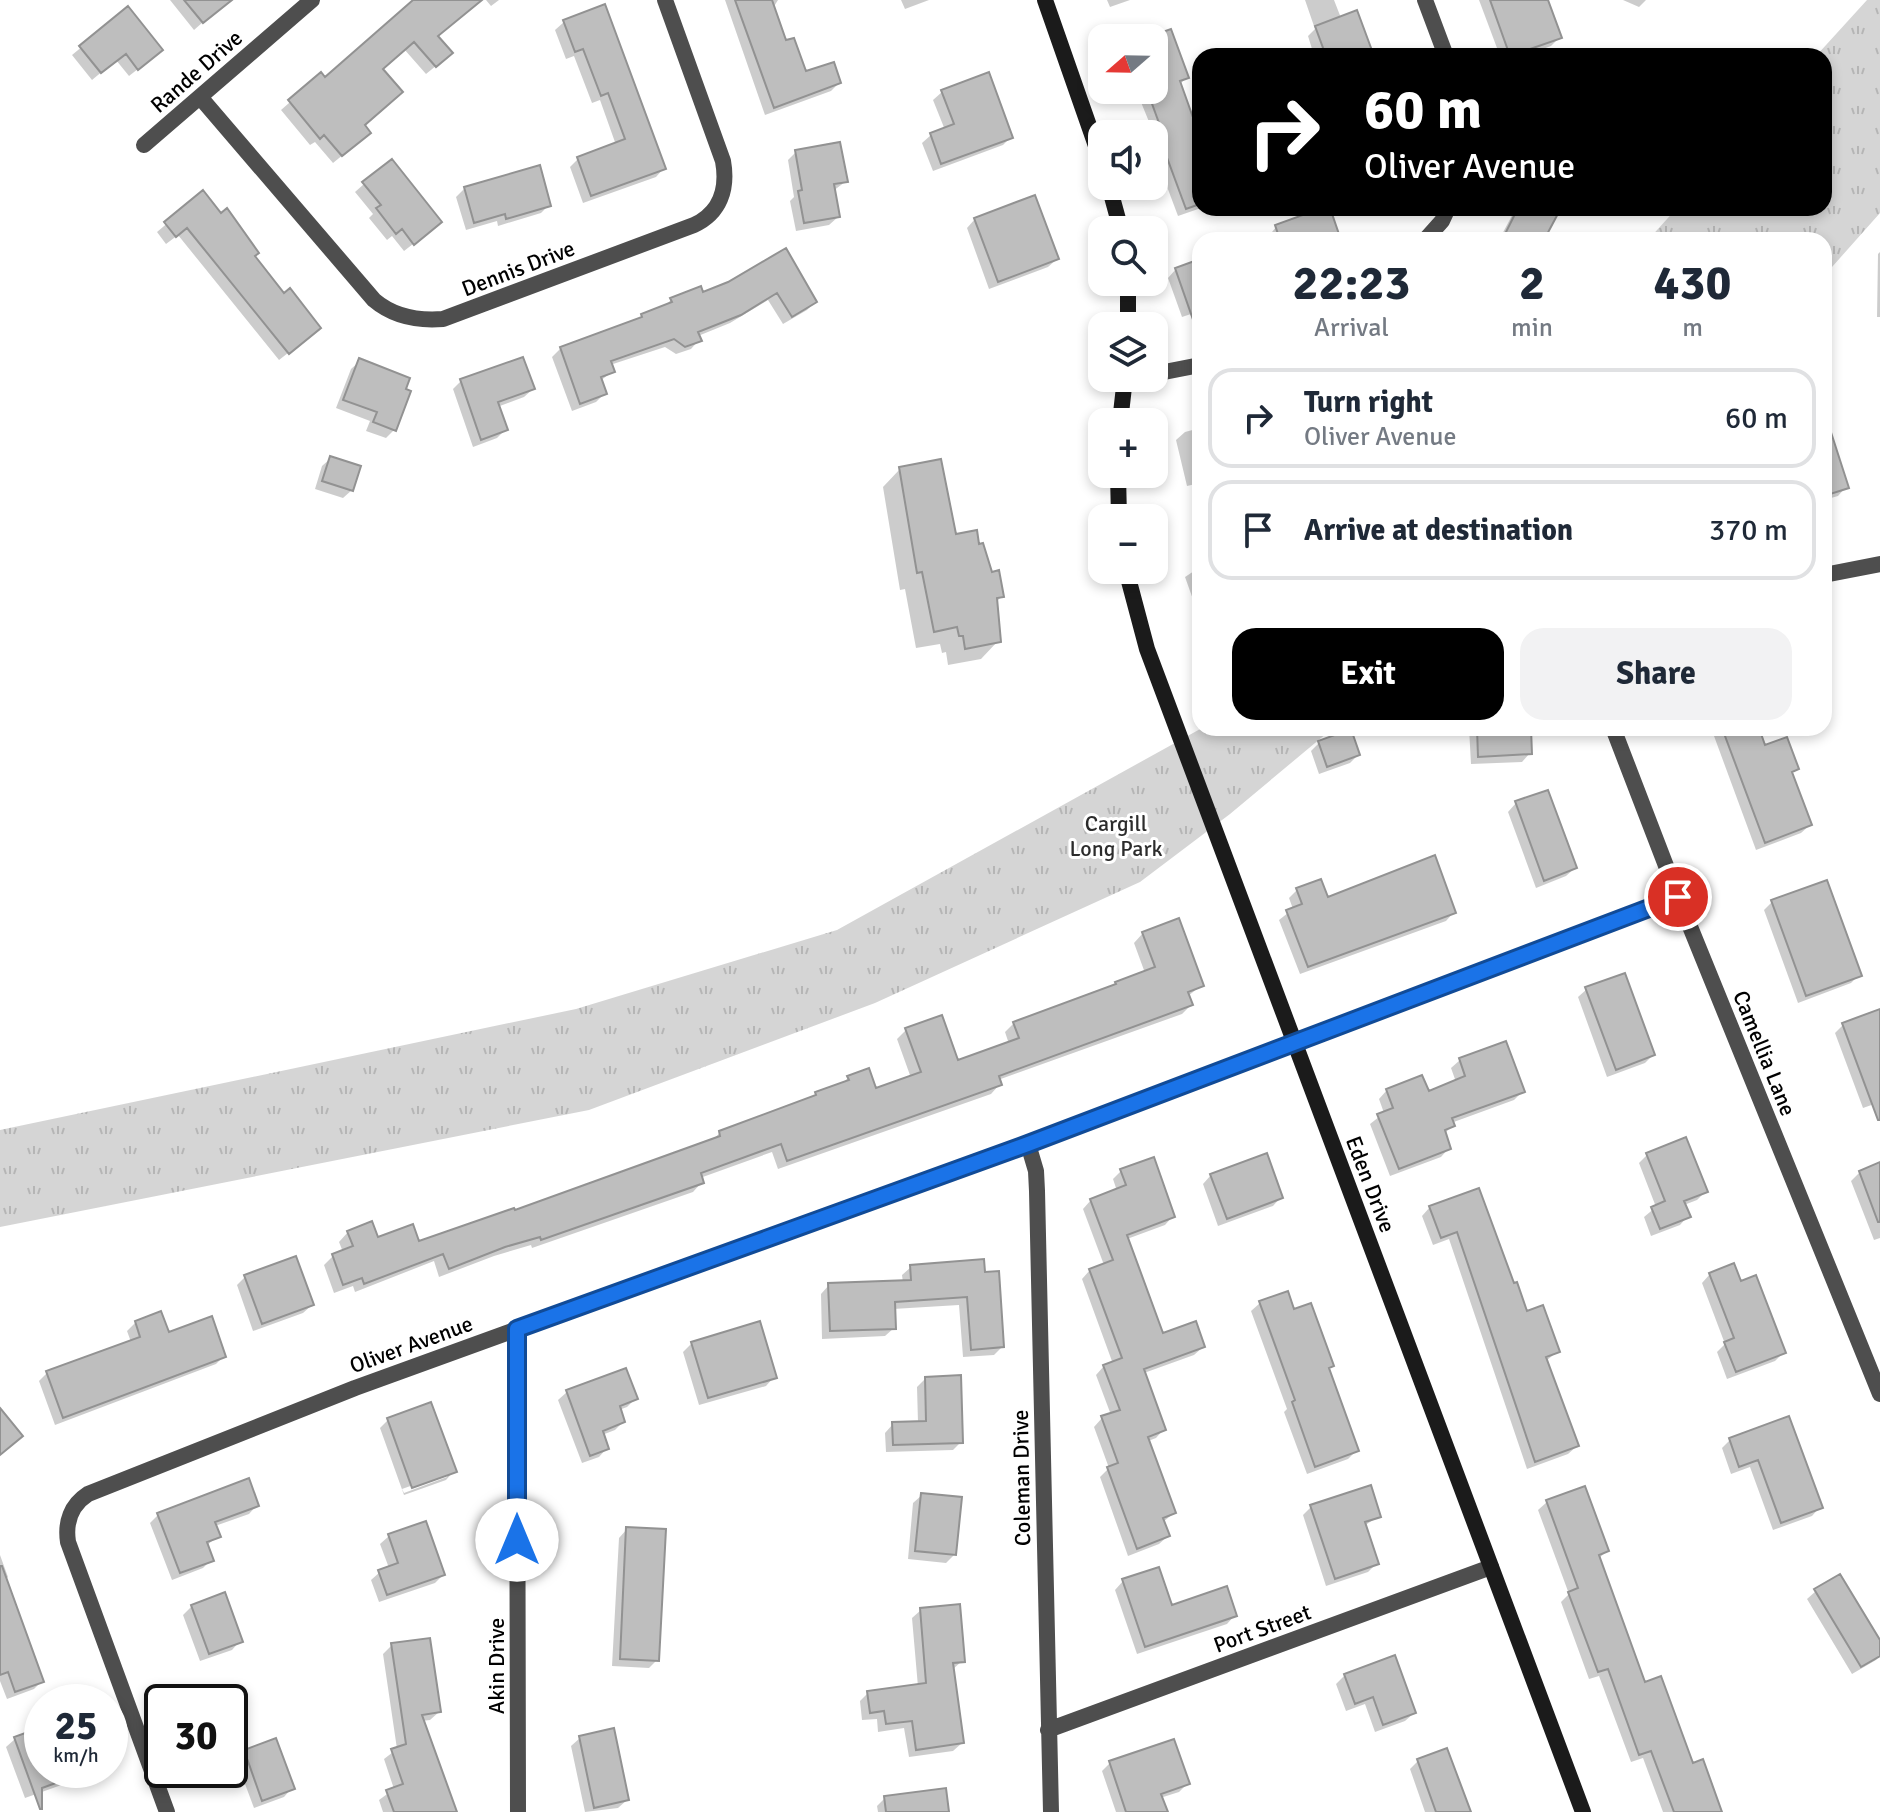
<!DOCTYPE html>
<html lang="en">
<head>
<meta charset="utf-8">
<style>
	body { margin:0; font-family:Signika,sans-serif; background:#f2f2f3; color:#1f2937; height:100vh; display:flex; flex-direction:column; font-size:30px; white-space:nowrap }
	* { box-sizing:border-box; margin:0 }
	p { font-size:26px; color:#747a83 }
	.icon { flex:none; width:44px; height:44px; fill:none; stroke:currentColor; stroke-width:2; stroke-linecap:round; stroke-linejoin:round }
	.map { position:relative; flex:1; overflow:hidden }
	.side { position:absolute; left:1192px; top:232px; width:640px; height:504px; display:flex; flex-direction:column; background:#fff; border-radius:24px; box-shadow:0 4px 12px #0003 }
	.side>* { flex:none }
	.hud { position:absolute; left:1192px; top:48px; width:640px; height:168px; border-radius:24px; box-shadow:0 4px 12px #0003; background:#000; color:#fff; overflow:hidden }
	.needle { width:52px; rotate:250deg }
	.buttons { position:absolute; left:1088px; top:24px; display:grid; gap:16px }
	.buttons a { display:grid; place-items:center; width:80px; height:80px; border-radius:16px; background:#fff; box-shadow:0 4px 12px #0003; font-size:40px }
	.speed { position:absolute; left:24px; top:1684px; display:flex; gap:16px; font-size:40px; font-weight:700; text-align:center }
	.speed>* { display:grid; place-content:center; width:104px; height:104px; border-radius:50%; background:#fff; box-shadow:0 4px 12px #0003; line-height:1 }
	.speed small { font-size:20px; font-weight:400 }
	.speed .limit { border:4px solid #111; border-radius:12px; background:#fff; color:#111 }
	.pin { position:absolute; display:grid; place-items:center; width:68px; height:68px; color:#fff; margin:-34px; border:4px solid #fff; border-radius:50%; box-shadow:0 2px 8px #0007 }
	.me { position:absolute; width:88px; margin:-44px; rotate:0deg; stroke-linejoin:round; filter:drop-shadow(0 0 6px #0008) }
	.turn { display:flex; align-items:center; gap:28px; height:168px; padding:0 40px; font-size:36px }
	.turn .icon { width:104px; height:104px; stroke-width:2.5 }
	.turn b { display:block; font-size:56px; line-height:68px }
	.eta { display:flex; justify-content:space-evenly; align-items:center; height:136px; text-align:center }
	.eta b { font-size:48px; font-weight:800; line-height:56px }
	.button { display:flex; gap:16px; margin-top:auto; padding:16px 40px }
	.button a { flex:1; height:92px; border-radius:24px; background:#000; color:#fff; font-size:32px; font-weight:800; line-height:92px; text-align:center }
	.button a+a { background:#f2f2f3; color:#1f2937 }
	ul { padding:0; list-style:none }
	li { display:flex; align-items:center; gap:24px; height:100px; margin:0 16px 12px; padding:0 24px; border:4px solid #e0e1e3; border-radius:24px }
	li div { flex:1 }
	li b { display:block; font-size:30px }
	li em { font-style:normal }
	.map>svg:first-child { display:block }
	.grass { fill:url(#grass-tufts) }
	.shadow { fill:#0003; fill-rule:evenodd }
	.building { fill:#bebebe; stroke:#929292; stroke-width:2 }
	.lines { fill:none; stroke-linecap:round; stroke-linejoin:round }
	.street { stroke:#4e4e4e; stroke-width:16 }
	.secondary { stroke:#1b1b1b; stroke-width:16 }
	.route-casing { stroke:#114b97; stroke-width:20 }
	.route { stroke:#1a73e8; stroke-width:14 }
	.labels { text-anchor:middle; stroke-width:6; stroke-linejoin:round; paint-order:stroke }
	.street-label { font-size:22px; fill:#000; stroke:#fff }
	.park-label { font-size:22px; fill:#2c2c2c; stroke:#fff }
</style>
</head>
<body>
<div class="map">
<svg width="1880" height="1812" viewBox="0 0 1880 1812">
	<defs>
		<pattern id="grass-tufts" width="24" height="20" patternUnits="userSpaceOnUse" patternTransform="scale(2)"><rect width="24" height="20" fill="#d5d5d5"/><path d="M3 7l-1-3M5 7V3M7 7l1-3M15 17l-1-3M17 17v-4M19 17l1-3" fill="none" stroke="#b5b5b5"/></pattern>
	</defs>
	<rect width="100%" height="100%" fill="#fff"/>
	<path class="grass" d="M1867,0H1880V213L1824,276V240H1648L1677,208H1824V56H1816Z
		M1202,728H1333L1230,814L1140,882L875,1003L589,1110L0,1227V1130L576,1009L837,930Z"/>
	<path class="shadow" d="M170,0H228L194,30Z
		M429,0H481L436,37L442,61L426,74L404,49L381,69L360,141L333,163L315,142L310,145L281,110L321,75L324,79Z
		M486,0H499L491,6Z
		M725,0H778L773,8L785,43L805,74L839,83L831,91L765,115Z
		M901,0H929L905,9Z
		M1107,0H1130L1110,7Z
		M1305,0H1334L1341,18L1372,56H1301L1312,49L1308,36L1315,29Z
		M1479,0H1546L1559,38L1551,46L1524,56H1500Z
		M1623,0H1646L1639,7Z
		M604,6L664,168L656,177L583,203L570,167L578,159L616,145L600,100L592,103L574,56L566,59L555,30L564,22Z
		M128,9L152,58L129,76L116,60L92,80L72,55Z
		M1170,31L1186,78L1179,85L1194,125L1200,130L1201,208L1178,216L1154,152V134L1136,90H1154V38H1151Z
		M942,92L1011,137L1003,145L933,171L922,143L931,135L945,130L933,100Z
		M796,152L845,182L833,191L838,217L829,225L796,231L790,201L794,197L788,160Z
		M364,184L431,230L404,251L392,236L387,240L369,218L373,214L355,192Z
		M465,188L549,205L541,213L498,226L497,221L466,230L456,197Z
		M203,193L253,256L310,336L279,360L178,235L166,244L157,232Z
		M1516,208H1559L1542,240H1499Z
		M975,219L1057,259L1048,267L989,289L967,228Z
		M1276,227L1337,240H1259L1268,237Z
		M785,251L815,302L807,310L783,324L768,300L730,323L698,336L699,340L691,349L676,354L665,347L610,365L612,372L600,381L605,393L596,402L572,411L552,357L561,348L638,320L663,308L671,300L702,294L729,284Z
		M1880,252V317H1877L1878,254Z
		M1200,261V311L1182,317L1168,278L1176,269Z
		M360,361L403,390L394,430L386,438L366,431L370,421L336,408L351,369Z
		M461,381L533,389L524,397L497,407L505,430L497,438L473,447L453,389Z
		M1200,428V483L1187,486L1176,440L1185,432Z
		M1824,454L1846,487L1838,496L1824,500Z
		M331,458L352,490L343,498L315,489L322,466Z
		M900,469L954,536L978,546L1002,596L996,602L998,641L981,659L948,665L946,652L942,653L940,644L916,648L905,589L900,590L883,487Z
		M1200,567V603L1195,605L1185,577Z
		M1469,728H1529L1530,753L1522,762L1471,764Z
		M1722,728H1756L1764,748L1796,769L1791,774L1810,825L1801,833L1756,850L1714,736Z
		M1319,743L1358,755L1350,763L1319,774L1311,751Z
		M1516,803L1575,868L1566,876L1536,888L1508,812Z
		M1297,890L1327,900L1454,912L1446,921L1300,974L1279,920L1293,909L1289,898Z
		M1772,902L1859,975L1851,983L1798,1003L1764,910Z
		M1143,933L1202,985L1188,996L1191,1005L1182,1014L998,1080L1000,1084L991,1094L778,1169L772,1152L700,1178L702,1182L693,1192L532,1248L531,1245L494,1256L439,1277L434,1261L355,1292L353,1286L334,1293L324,1265L333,1256L343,1252L339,1242L348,1232L377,1240L418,1243L514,1213L711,1141L720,1133L811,1099L816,1094L841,1085L848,1078L875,1091L911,1078L897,1039L906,1030L956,1063L1009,1044L1005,1032L1014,1023L1112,988L1116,984L1145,973L1134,943Z
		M1587,989L1653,1055L1645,1063L1607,1077L1578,997Z
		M1843,1025H1880V1102L1863,1108L1835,1033Z
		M1460,1060L1523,1091L1514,1100L1451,1123L1452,1126L1444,1134L1449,1148L1441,1157L1390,1176L1370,1124L1384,1113L1379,1099L1387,1090L1427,1094L1456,1082L1451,1068Z
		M1647,1155L1706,1191L1697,1200L1684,1205L1688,1216L1680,1225L1651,1236L1644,1217L1656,1207L1639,1163Z
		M1880,1164V1238L1874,1240L1851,1181L1860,1172Z
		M1121,1171L1173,1216L1165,1225L1127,1239L1162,1336L1203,1347L1194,1355L1144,1373L1164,1429L1156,1438L1148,1441L1174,1513L1163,1522L1168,1536L1159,1544L1128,1556L1100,1477L1109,1468L1094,1427L1102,1418L1111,1415L1096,1375L1104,1366L1113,1364L1082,1279L1090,1270L1104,1265L1083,1209L1091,1200L1117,1191L1113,1179Z
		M1211,1175L1281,1197L1273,1206L1218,1226L1203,1184Z
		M1478,1190L1512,1285L1526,1314L1558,1351L1546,1361L1577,1446L1568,1454L1527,1469L1449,1239L1433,1245L1422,1216L1430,1207Z
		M982,1262L1002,1347L994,1355L963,1357L959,1305L893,1309L894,1328L885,1336L822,1339L821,1294L829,1285L903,1283L902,1275L911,1267Z
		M1710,1274L1740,1283L1783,1353L1775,1361L1727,1379L1717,1352L1725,1344L1702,1283Z
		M245,1277L312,1305L303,1313L253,1331L237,1285Z
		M1260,1303L1293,1311L1327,1370L1357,1450L1348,1459L1307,1474L1284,1412L1287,1409L1251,1311Z
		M136,1322L224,1356L216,1364L55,1425L39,1381L47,1373L131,1342L127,1331Z
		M692,1343L774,1377L766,1386L699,1405L683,1352Z
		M625,1370L636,1398L627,1407L619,1410L623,1422L615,1430L602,1435L607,1448L599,1457L582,1463L558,1400L567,1392Z
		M925,1379L961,1442L953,1450L886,1452L885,1433L893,1424L918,1423L917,1387Z
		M1788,1419L1820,1507L1812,1516L1773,1530L1750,1467L1731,1474L1722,1448L1730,1440Z
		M388,1420L454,1471L446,1480L404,1495L380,1428ZM447,1473V1477L404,1493L402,1489Z
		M922,1495L955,1554L946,1563L908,1559L913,1503Z
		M1547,1502L1607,1551L1598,1559L1644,1685L1720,1812H1663L1643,1758L1631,1762L1599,1676L1589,1679L1561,1602L1569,1594L1538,1510Z
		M257,1505L249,1514L215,1526L218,1536L206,1546L211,1560L203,1568L172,1580L150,1523L158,1515Z
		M1311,1507L1379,1516L1364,1526L1377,1563L1368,1572L1326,1586L1303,1515Z
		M627,1529L657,1660L649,1668L612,1666L619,1538Z
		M389,1536L443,1575L435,1583L379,1602L371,1580L380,1572L389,1568L380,1544Z
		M0,1555L8,1577L5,1580L42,1681L34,1689L7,1699L0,1681Z
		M1123,1581L1171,1607L1235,1615L1227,1624L1137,1654L1115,1590Z
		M1816,1591L1880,1644V1655L1876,1660L1852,1674L1807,1599Z
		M192,1606L240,1641L232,1650L200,1661L183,1615Z
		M921,1610L962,1661L952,1670L962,1743L953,1751L909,1757L904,1728L878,1732L877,1719L862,1720L860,1701L868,1693L918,1687L912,1618Z
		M392,1645L439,1712L430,1720L422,1721L455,1812H383L379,1800L394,1789L384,1759L397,1749L383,1654Z
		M1345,1675L1414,1713L1405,1721L1375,1732L1365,1704L1346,1711L1336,1684Z
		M42,1729V1770H74L75,1775L67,1783L25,1798L6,1747L15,1739Z
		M580,1738L627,1800L618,1808L585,1812L571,1746Z
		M275,1741L292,1788L284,1797L254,1808L236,1760L245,1752Z
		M1418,1761L1468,1812H1425L1410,1769Z
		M1110,1763L1188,1783L1179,1792L1160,1798L1161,1812H1116L1102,1771Z
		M885,1798L947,1812H878L877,1806Z"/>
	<path class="building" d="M184,0H232L203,23Z
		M413,0H482L438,36L453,53L436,67L414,42L383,69L403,92L365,125L371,133L342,156L324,135L320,139L288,100L321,72L325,77Z
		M735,0H772L786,40L794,38L806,71L834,62L841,83L774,108Z
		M1490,0H1548L1562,38L1510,56Z
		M605,4L666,169L591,196L577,157L625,139L608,93L601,96L583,49L575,52L563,20Z
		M128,6L163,50L138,70L126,54L101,73L79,46Z
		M1357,10L1374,56H1326L1315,26Z
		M1171,29L1189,78L1180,81L1195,123L1200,121V204L1186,209L1159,136L1163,134L1147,90H1154V35Z
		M989,72L1013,138L941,164L930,133L954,124L941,90Z
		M840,142L848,182L834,184L840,217L804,223L798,191L802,190L795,150Z
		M392,159L442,222L414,245L402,229L396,234L376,208L381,205L362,182Z
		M540,165L551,206L506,219L505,214L474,223L464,187Z
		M203,190L221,213L227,208L259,253L255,256L284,293L290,288L321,328L289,354L187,228L176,237L164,222Z
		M1035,195L1059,259L998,282L974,218Z
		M1322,208H1330L1341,240H1280L1275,225Z
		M1518,208H1561L1544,240H1502Z
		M786,248L817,302L792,317L777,293L741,315L698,332L702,341L685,347L674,339L611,361L615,372L601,377L607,394L580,404L560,347L642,317L641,314L672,302L670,298L701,286L703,292L728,282Z
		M1200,259V331H1197L1175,268Z
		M523,357L535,389L498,402L508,430L481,440L460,379Z
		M359,358L410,378L406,389L411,391L396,431L373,422L377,412L343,400Z
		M1828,423L1849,488L1824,496V424Z
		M330,456L361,466L353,491L322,481Z
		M941,459L956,534L977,530L979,544L983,543L992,572L999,570L1004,597L997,598L1001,642L965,649L963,636H959L957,627L934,632L922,572L917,573L899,467Z
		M1477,728H1531L1532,754L1478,757Z
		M1722,728H1759L1765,745L1787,737L1799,769L1792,772L1812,825L1765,843Z
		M1351,729L1360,755L1327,767L1318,741Z
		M1548,790L1577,868L1544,881L1515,801Z
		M1435,855L1456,913L1308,967L1286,910L1302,904L1296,888L1321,879L1328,897Z
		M1827,880L1862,976L1806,996L1771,900Z
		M1179,918L1204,986L1188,992L1193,1005L999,1076L1002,1085L787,1161L781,1144L701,1173L704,1183L541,1240L540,1237L505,1247L449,1269L443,1254L364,1284L362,1278L343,1285L332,1254L353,1246L347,1231L372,1221L378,1237L413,1224L419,1241L514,1208L515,1210L720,1136L719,1131L816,1095L815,1092L849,1080L847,1076L869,1068L876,1088L921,1072L905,1028L942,1015L958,1060L1019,1038L1013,1022L1116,984L1115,982L1155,967L1142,932Z
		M1625,973L1655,1055L1616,1070L1585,987Z
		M1880,1009V1120H1878L1842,1023Z
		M1506,1041L1525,1092L1452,1118L1455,1126L1445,1130L1451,1149L1399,1169L1377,1114L1393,1108L1386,1089L1422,1075L1429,1091L1465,1076L1459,1058Z
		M1686,1137L1708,1192L1684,1201L1691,1217L1660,1229L1651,1207L1665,1201L1646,1153Z
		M1267,1153L1283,1198L1227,1219L1210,1174Z
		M1154,1157L1175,1217L1127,1235L1163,1333L1196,1321L1205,1347L1144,1369L1166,1430L1148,1437L1176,1513L1163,1518L1170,1536L1137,1549L1107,1467L1118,1463L1101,1416L1120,1410L1103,1365L1122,1358L1089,1269L1113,1260L1090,1199L1126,1185L1120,1169Z
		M1880,1162V1222H1878L1859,1171Z
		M1479,1188L1514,1283L1517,1282L1527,1311L1543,1305L1560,1352L1546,1357L1579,1446L1535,1462L1457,1232L1441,1238L1429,1206Z
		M296,1256L314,1305L262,1324L244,1275Z
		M984,1259L985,1272L999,1271L1004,1347L971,1350L967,1297L895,1302L896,1329L830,1331L828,1283L911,1280L910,1265Z
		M1734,1263L1741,1281L1756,1275L1786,1353L1736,1372L1724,1342L1734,1338L1709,1273Z
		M1288,1291L1294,1309L1311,1303L1334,1366L1329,1368L1359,1451L1315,1467L1292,1402L1295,1400L1259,1301Z
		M161,1311L169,1332L212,1316L226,1357L63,1418L46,1371L140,1337L135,1321Z
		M760,1321L777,1378L708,1398L691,1342Z
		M626,1368L638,1399L620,1406L625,1422L603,1431L609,1449L590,1456L566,1390Z
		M961,1375L963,1443L893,1445L892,1422L926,1421L925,1377Z
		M431,1402L457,1472L412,1488L387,1418Z
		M0,1408L23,1436L0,1455Z
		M1789,1416L1823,1508L1781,1523L1758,1460L1739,1467L1729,1438Z
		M249,1478L259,1506L215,1522L221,1537L207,1542L214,1561L180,1573L157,1513Z
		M1371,1485L1381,1517L1365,1522L1379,1564L1335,1579L1310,1505Z
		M1585,1486L1609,1551L1599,1555L1645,1682L1661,1676L1693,1763L1703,1759L1722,1812H1674L1651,1751L1639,1755L1608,1669L1598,1672L1568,1592L1578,1588L1546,1500Z
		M921,1493L962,1497L956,1555L915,1551Z
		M426,1521L445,1575L387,1595L378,1570L398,1563L388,1534Z
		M626,1527L666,1529L659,1661L620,1659Z
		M0,1566H2L44,1682L15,1692L8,1672L0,1675Z
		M1159,1567L1172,1605L1227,1586L1237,1616L1145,1647L1122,1579Z
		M1840,1574L1880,1640V1656L1861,1667L1814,1589Z
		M225,1592L243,1642L209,1654L191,1605Z
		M960,1604L965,1662L953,1663L964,1743L916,1750L912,1721L886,1724L884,1711L870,1713L867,1691L926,1683L920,1608Z
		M430,1638L441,1712L422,1715L457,1812H394L386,1790L403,1784L391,1749L406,1744L391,1643Z
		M1395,1655L1416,1713L1383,1725L1373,1697L1355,1704L1344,1674Z
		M42,1727V1770H85L86,1772L42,1788V1809H40L14,1737Z
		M614,1728L629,1800L594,1808L579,1736Z
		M276,1738L295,1789L262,1801L244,1750Z
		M1174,1739L1190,1784L1161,1794L1168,1812H1126L1109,1761Z
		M1447,1748L1471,1812H1436L1417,1759Z
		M946,1788L949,1812H886L884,1796Z"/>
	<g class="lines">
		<path class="street" d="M1425,0L1446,56
			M200,97L374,300C394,317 418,321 443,319L694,225C720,213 728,189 723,161L665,0
			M144,145L312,0
			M1425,240L1442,221L1448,208
			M1154,374L1200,365
			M1824,575L1880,564
			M1613,728L1678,897L1880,1394
			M1028,1144L1036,1171L1037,1191L1051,1812
			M517,1329L518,1812
			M1048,1730L1491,1567
			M167,1812L68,1542C65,1522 71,1505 88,1494L355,1388L1028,1144L1678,897"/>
		<path class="secondary" d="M1045,0L1102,163
			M1109,186L1121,230
			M1128,282V326
			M1120,422L1125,378
			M1118,474L1119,518
			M1126,570L1147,649L1583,1812"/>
	</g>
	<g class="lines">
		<defs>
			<path id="route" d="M517,1540V1329L1028,1144L1678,897"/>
		</defs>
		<use href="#route" class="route-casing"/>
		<use href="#route" class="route"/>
	</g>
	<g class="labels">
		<g class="street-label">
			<text transform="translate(196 71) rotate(-41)" y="8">Rande Drive</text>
			<text transform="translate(518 268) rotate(-21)" y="8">Dennis Drive</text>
			<text transform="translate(1765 1053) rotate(68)" y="8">Camellia Lane</text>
			<text transform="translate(1371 1184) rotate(69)" y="8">Eden Drive</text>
			<text transform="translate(411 1344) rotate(-20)" y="8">Oliver Avenue</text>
			<text transform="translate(1021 1478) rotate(-91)" y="8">Coleman Drive</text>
			<text transform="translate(1262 1628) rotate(-20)" y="8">Port Street</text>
			<text transform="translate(496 1666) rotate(-90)" y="8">Akin Drive</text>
		</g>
		<g class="park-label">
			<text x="1116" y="831">Cargill<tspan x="1116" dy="25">Long Park</tspan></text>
		</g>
	</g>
</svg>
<div class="buttons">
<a><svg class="needle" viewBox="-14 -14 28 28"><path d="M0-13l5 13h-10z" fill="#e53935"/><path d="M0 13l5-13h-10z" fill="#747a83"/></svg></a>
<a><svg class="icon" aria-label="sound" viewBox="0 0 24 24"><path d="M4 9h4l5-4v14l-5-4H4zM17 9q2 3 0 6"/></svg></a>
<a><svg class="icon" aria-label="search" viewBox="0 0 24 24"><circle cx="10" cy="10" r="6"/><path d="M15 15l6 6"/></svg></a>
<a><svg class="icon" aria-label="layers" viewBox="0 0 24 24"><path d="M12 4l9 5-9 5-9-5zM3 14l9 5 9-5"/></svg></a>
<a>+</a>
<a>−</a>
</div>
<div class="speed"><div>25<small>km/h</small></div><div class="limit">30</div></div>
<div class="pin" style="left:1678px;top:897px;background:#d93025"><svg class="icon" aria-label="arrive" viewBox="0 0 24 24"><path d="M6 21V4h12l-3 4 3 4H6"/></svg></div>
<svg class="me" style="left:517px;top:1540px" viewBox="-20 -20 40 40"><circle r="19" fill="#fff"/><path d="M0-13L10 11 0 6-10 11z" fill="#1a73e8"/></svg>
<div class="hud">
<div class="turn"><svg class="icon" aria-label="right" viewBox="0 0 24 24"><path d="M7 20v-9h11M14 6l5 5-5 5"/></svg><div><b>60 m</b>Oliver Avenue</div></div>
</div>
<section class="side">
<div class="eta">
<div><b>22:23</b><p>Arrival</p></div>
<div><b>2</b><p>min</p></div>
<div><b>430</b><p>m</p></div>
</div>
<ul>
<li><svg class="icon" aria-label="right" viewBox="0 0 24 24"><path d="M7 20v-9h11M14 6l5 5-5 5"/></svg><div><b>Turn right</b><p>Oliver Avenue</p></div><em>60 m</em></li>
<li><svg class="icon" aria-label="arrive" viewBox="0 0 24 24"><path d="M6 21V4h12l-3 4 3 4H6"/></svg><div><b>Arrive at destination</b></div><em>370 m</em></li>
</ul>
<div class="button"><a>Exit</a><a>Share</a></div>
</section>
</div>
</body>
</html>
